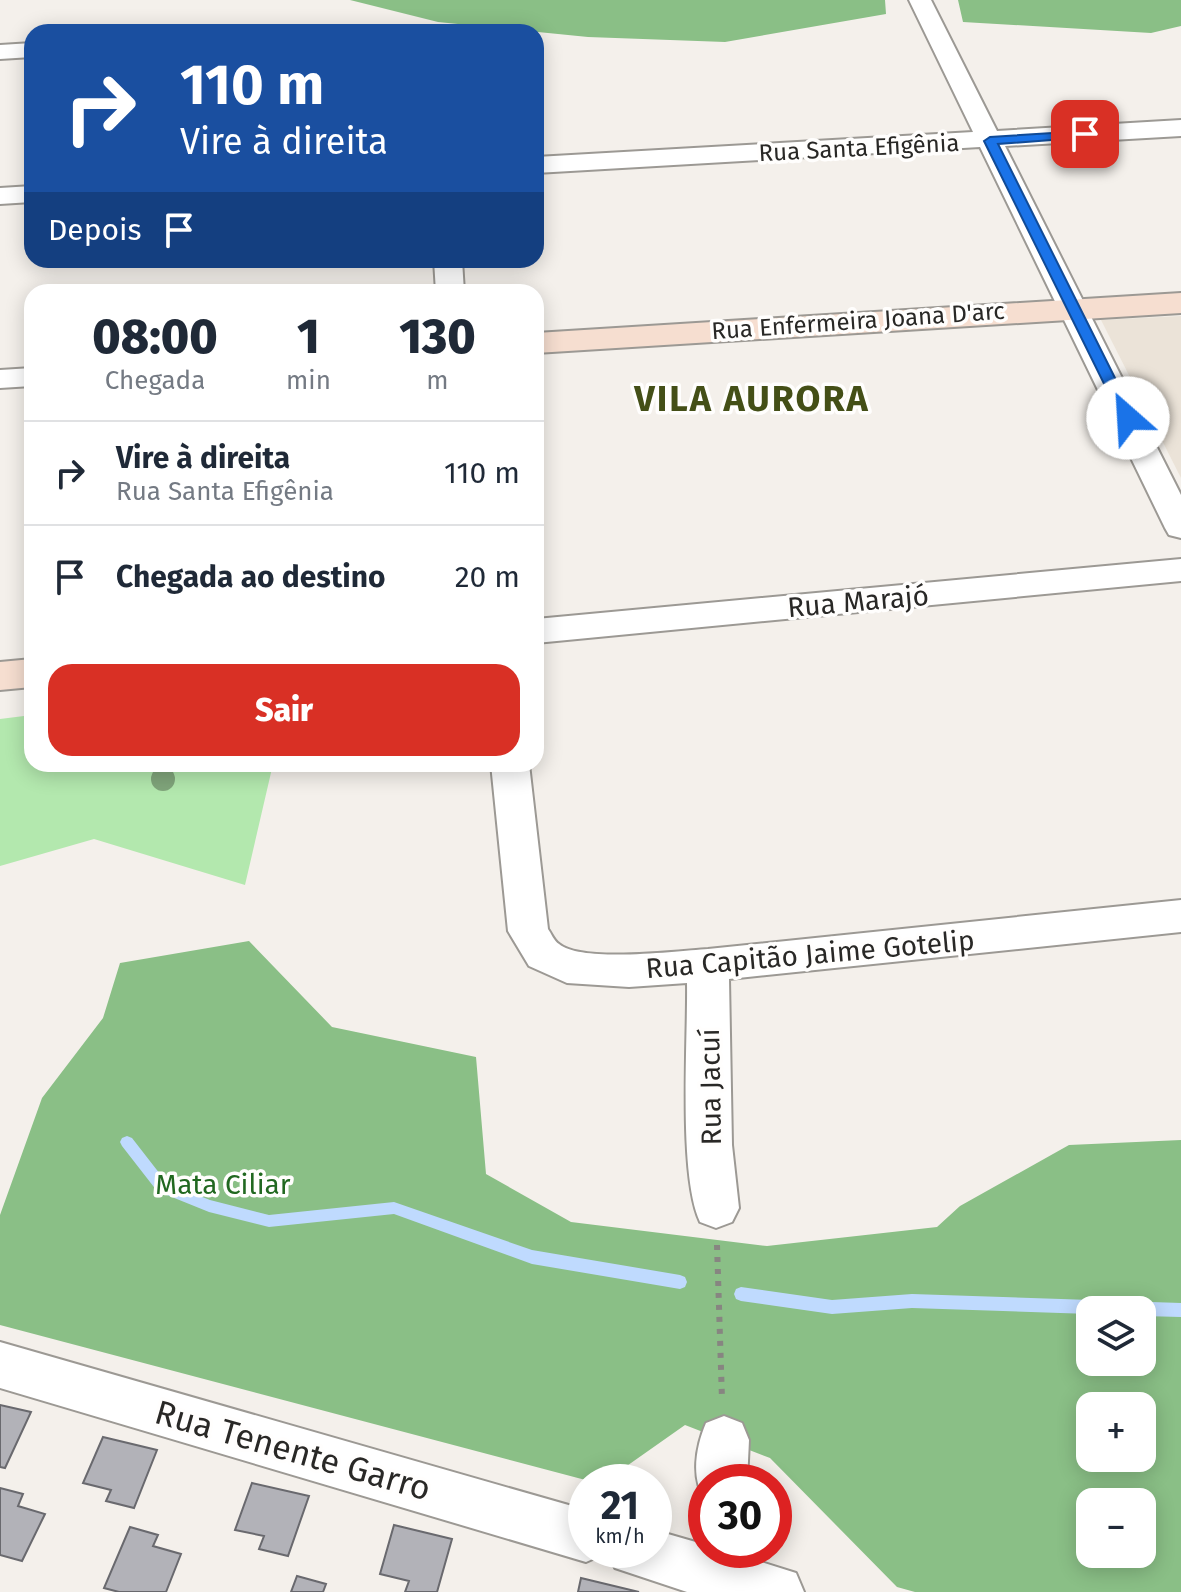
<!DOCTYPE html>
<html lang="pt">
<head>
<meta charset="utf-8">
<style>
	body { margin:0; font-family:"Fira Sans",sans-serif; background:#f6f6f7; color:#1f2937; height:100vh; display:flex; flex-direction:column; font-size:30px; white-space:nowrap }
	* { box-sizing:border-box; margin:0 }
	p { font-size:26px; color:#747a83 }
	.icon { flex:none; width:44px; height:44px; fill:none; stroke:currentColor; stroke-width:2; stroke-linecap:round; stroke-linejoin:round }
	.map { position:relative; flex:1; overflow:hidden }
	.sheet { position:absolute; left:24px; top:284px; width:520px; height:488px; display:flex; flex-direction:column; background:#fff; border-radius:24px; box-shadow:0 4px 20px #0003 }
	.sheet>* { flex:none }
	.banner { position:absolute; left:24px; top:24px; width:520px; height:244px; border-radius:24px; box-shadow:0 4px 20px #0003; background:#1a4fa0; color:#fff; overflow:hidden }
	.buttons { position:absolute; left:1076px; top:1296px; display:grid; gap:16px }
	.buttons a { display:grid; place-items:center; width:80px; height:80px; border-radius:16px; background:#fff; box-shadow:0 4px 20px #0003; font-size:40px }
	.speed { position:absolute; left:568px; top:1464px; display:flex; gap:16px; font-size:40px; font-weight:700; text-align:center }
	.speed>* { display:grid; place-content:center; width:104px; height:104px; border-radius:50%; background:#fff; box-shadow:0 4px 20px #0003; line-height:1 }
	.speed small { font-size:20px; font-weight:400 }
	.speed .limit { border:12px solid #d22; background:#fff; color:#111 }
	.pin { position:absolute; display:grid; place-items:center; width:68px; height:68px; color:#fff; margin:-34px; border-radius:16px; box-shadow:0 4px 12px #0006 }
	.me { position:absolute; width:88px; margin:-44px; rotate:334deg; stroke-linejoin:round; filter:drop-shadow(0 0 6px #0008) }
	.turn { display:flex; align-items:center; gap:28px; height:168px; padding:0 24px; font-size:36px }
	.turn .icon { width:104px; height:104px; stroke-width:2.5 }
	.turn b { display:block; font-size:56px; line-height:68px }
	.then { display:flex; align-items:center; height:76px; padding:0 24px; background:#0003; gap:16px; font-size:30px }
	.eta { display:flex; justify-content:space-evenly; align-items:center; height:136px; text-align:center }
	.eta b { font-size:48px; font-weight:800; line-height:56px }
	.cta { display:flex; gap:16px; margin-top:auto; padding:16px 24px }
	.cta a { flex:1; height:92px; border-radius:24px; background:#d93025; color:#fff; font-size:32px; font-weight:800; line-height:92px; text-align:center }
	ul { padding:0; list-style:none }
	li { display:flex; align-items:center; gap:24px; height:104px; padding:0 24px; border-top:2px solid #e0e1e3 }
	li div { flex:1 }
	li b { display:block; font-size:30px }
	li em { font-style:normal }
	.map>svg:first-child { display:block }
	.built { fill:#ebe3d8 }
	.green { fill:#b3e8ae }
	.forest { fill:#8abf86; fill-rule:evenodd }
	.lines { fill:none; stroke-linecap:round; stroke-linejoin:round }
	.stream { fill:#bfdafe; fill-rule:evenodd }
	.building { fill:#b2b2b8; stroke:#69696e; stroke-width:2 }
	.minor-casing { stroke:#9c9994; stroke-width:4 }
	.secondary-casing { stroke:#9c9994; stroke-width:4 }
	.path { stroke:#878581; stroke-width:6; stroke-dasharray:5 7; stroke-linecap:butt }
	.minor { fill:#fff; fill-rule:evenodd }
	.secondary { fill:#f6ded0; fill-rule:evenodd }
	.tree { fill:#80a57b }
	.route { fill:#1a73e8; stroke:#114b97; stroke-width:2 }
	.labels { text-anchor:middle; stroke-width:7; stroke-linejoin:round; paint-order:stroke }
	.far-street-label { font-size:24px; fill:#292826; stroke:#fffefd }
	.street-label { font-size:28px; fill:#292826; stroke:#fffefd }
	.park-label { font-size:28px; fill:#216820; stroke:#fffefd }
	.near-street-label { font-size:34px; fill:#292826; stroke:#fffefd }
	.district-label { font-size:36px; font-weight:bold; letter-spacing:2px; fill:#444f17; stroke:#fffefd }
</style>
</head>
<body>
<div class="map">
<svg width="1181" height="1592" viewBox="0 0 1181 1592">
	<rect width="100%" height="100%" fill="#f4f0eb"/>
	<path class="built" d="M1181,316V478L1101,320Z"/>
	<path class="green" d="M32,715V764H273L245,885L94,839L0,866V719Z"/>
	<path class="forest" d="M350,0H885L886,14L725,42L588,37L438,22Z
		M958,0H1181V26L1151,33L963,22Z
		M249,941L332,1027L476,1057L486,1174L571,1222L767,1246L937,1227L960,1206L1069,1145L1181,1140V1592H915L897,1587L770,1458L685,1425L604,1482H593L0,1325V1215L42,1098L103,1018L120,963ZM1090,1310H1142V1362H1090ZM1090,1406H1142V1458H1090ZM1090,1502H1142V1554H1090Z"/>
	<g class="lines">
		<path class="stream" d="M127,1136L132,1138L167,1183L210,1200L269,1215L394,1202L532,1250L680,1275L685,1277L687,1282L685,1287L680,1289L532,1264L394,1214L269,1227L209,1212L157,1191L122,1146L120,1142L122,1138Z
			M741,1287L832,1300L912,1294L1181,1303V1317L1142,1316V1310H1090V1314L912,1308L832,1314L741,1301L736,1299L734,1294L736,1289Z"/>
	</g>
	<path class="building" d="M0,1405L31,1412L5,1468L0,1467Z
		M103,1437L157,1450L134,1508L106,1501L111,1490L83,1483Z
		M252,1483L309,1496L288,1556L259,1549L264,1536L235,1530Z
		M0,1488L23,1494L18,1506L45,1514L22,1561L0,1555Z
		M394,1525L452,1539L437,1592H405L409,1581L380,1574Z
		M130,1527L158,1535L153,1546L181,1554L166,1592H119L104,1588Z
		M297,1576L326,1584L323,1592H291Z
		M581,1578L639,1592H578Z"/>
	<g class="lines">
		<defs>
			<path id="minor" d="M909,0H931L997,131L1181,120V136L1005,146L1181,495V538L1169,535L1165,528L980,147L536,173V157L973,132Z
				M32,43V57L0,59V45Z
				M32,186V202L0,204V188Z
				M434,260H462L464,292H436Z
				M32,368V386L0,388V370Z
				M1181,559V581L536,643V619Z
				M491,764H529L548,929C551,933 554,941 559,944C582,963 677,951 708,949L1181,900V932L729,979L732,1145L739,1208L732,1222L716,1228L700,1222C678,1175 688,1040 687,983L629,987L567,983L529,966L508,931Z
				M0,1342L586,1510V1550H606L604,1554L586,1562L0,1388Z
				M724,1416L742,1423L749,1440L747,1482H706V1500C690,1480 696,1446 706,1423Z
				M654,1530L706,1545V1550H723L796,1573L804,1592H687L615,1568L607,1550H654Z"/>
			<path id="secondary" d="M1181,293V313L536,353V333Z
				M32,659V687L0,690V662Z"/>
		</defs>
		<use href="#minor" class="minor-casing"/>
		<use href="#secondary" class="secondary-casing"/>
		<path class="path" d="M717,1245L722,1399"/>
		<use href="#minor" class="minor"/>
		<use href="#secondary" class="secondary"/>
	</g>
	<circle class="tree" cx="163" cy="779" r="12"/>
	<path class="route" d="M1085,131L1092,134L1090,137L998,144L1135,418L1128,423L1121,418L984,141L990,137Z"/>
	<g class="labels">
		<g class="far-street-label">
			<text transform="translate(859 148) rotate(-3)" y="8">Rua Santa Efigênia</text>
			<text transform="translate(858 321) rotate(-4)" y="8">Rua Enfermeira Joana D'arc</text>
		</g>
		<g class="street-label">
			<text transform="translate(858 601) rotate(-5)" y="10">Rua Marajó</text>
			<text transform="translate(810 954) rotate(-5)" y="10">Rua Capitão Jaime Gotelip</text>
			<text transform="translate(710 1087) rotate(-91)" y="10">Rua Jacuí</text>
		</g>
		<g class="park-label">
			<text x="223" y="1194">Mata Ciliar</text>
		</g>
		<g class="near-street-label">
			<text transform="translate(293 1450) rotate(16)" y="12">Rua Tenente Garro</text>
		</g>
		<g class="district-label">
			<text x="752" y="411">VILA AURORA</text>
		</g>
	</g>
</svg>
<div class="buttons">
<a><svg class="icon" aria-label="layers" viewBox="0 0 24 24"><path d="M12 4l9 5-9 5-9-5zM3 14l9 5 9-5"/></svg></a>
<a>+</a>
<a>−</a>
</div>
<div class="speed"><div>21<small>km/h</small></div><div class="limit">30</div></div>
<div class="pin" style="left:1085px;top:134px;background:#d93025"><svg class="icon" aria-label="arrive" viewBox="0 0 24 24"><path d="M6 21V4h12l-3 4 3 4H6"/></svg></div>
<svg class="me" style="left:1128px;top:418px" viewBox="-20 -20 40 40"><circle r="19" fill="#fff"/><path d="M0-13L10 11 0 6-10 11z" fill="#1a73e8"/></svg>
<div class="banner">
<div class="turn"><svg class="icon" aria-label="right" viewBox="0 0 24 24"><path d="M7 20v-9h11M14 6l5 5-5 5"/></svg><div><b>110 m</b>Vire à direita</div></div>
<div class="then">Depois<svg class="icon" aria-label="arrive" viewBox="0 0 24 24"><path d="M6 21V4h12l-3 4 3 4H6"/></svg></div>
</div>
<section class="sheet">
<div class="eta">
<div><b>08:00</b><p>Chegada</p></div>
<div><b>1</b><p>min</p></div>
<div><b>130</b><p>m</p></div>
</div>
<ul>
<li><svg class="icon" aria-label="right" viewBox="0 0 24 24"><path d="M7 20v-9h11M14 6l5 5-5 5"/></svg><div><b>Vire à direita</b><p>Rua Santa Efigênia</p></div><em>110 m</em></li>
<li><svg class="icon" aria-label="arrive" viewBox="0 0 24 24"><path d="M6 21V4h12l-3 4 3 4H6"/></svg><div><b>Chegada ao destino</b></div><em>20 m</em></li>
</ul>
<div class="cta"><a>Sair</a></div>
</section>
</div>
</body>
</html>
